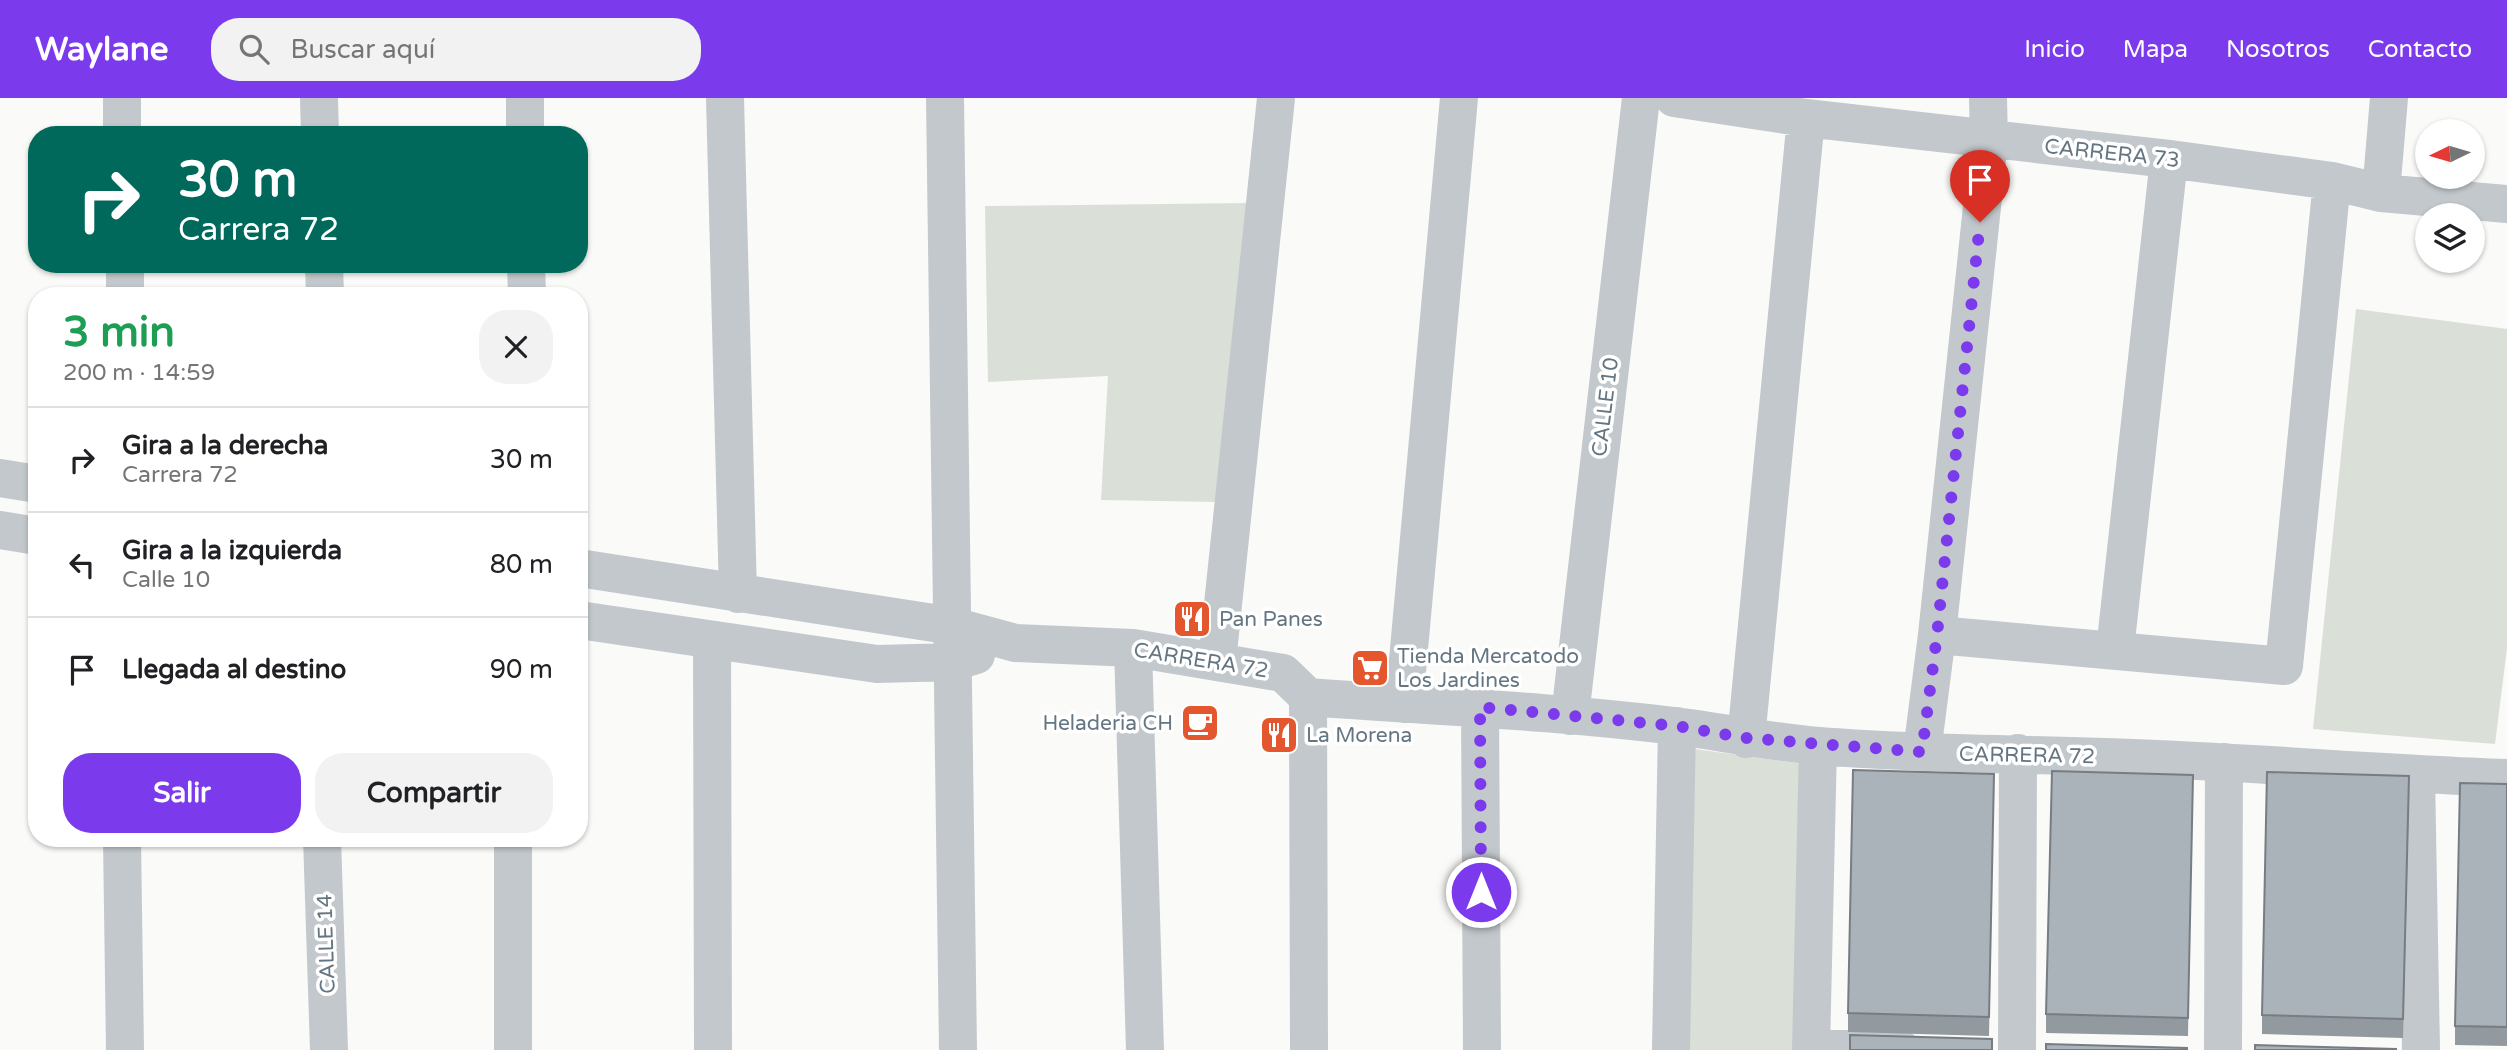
<!DOCTYPE html>
<html lang="es">
<head>
<meta charset="utf-8">
<style>
	body { margin:0; font-family:"Varela Round",sans-serif; background:#f2f2f2; color:#202124; height:100vh; display:flex; flex-direction:column; font-size:26px; white-space:nowrap }
	* { box-sizing:border-box; margin:0 }
	p { font-size:23px; color:#757577 }
	.icon { flex:none; width:38px; height:38px; fill:none; stroke:currentColor; stroke-width:2; stroke-linecap:round; stroke-linejoin:round }
	.map { position:relative; flex:1; overflow:hidden }
	.drawer { position:absolute; left:28px; top:189px; width:560px; height:560px; display:flex; flex-direction:column; background:#fff; border-radius:28px; box-shadow:0 2px 5px #0004 }
	.drawer>* { flex:none }
	.banner { position:absolute; left:28px; top:28px; width:560px; height:147px; border-radius:28px; box-shadow:0 2px 5px #0004; background:#00695c; color:#fff; overflow:hidden }
	.needle { width:46px; rotate:265deg }
	.tools { position:absolute; left:2415px; top:21px; display:grid; gap:14px }
	.tools a { display:grid; place-items:center; width:70px; height:70px; border-radius:50%; background:#fff; box-shadow:0 2px 5px #0004; font-size:35px }
	.pin { position:absolute; display:grid; place-items:center; width:60px; height:60px; color:#fff; margin:-72px -30px; border-radius:50% 50% 50% 0; rotate:-45deg; box-shadow:0 0 7px #0007 }
	.pin .icon { rotate:45deg }
	.me { position:absolute; width:77px; margin:-38px; rotate:0deg; stroke-linejoin:round; filter:drop-shadow(0 0 5px #0008) }
	.turn { display:flex; align-items:center; gap:24px; height:147px; padding:0 35px; font-size:32px }
	.turn .icon { width:91px; height:91px; stroke-width:2.5 }
	.turn b { display:block; font-size:49px; line-height:60px }
	.round { display:grid; place-items:center; flex:none; width:74px; height:74px; border-radius:28px; background:#f2f2f2 }
	.headline { display:flex; align-items:center; justify-content:space-between; height:119px; padding:0 35px }
	h1 { font-size:42px; font-weight:800; line-height:52px; color:#1e9e55 }
	.primary-button { display:flex; gap:14px; margin-top:auto; padding:14px 35px }
	.primary-button a { flex:1; height:80px; border-radius:28px; background:#7c3aed; color:#fff; font-size:28px; font-weight:800; line-height:80px; text-align:center }
	.primary-button a+a { background:#f2f2f2; color:#202124 }
	ul { padding:0; list-style:none }
	li { display:flex; align-items:center; gap:21px; height:105px; padding:0 35px; border-top:2px solid #e0e0e0 }
	li div { flex:1 }
	li b { display:block; font-size:26px }
	li em { font-style:normal }
	header { display:flex; align-items:center; gap:42px; box-sizing:border-box; height:98px; padding:0 35px; background:#7c3aed; color:#fff }
	header strong { font-size:33px }
	nav { display:flex; gap:38px; margin-inline-start:auto; font-size:24px }
	.search { width:490px; height:63px; background:#f2f2f2; display:flex; align-items:center; gap:18px; box-sizing:border-box; padding:0 24px; border-radius:28px; color:#757577; font-size:26px }
	.map>svg:first-child { display:block }
	.green { fill:#dadfd7 }
	.lines { fill:none; stroke-linecap:round; stroke-linejoin:round }
	.minor { stroke:#c3c8cc; stroke-width:38 }
	.wall { fill:#929a9f }
	.building { fill:#aab3b9; stroke:#777d82; stroke-width:2 }
	.route { stroke:#7c3aed; stroke-width:12; stroke-dasharray:0 21.6 }
	.labels { text-anchor:middle; stroke-width:7; stroke-linejoin:round; paint-order:stroke }
	.street-label { font-size:21px; fill:#657683; stroke:#fff }
	.poi-label { font-size:21px; fill:#657683; stroke:#fff; text-anchor:start }
</style>
</head>
<body>
<header>
<strong>Waylane</strong>
<div class="search"><svg class="icon" aria-label="search" viewBox="0 0 24 24"><circle cx="10" cy="10" r="6"/><path d="M15 15l6 6"/></svg>Buscar aquí</div>
<nav><a>Inicio</a><a>Mapa</a><a>Nosotros</a><a>Contacto</a></nav>
</header>
<div class="map">
<svg width="2507" height="952" viewBox="0 0 2507 952">
	<rect width="100%" height="100%" fill="#fafaf8"/>
	<path class="green" d="M1250,105L1220,404L1101,402L1108,278L988,284L985,108Z
		M2356,211L2507,231V550L2495,646L2313,631Z
		M1695,651L1810,667L1799,952H1687Z"/>
	<g class="lines">
		<path class="minor" d="M122,0V37
			M319,0L320,37
			M525,0V37
			M725,0L738,496
			M945,0L958,952
			M1674,0L1806,20L2169,61L2332,83L2381,95L2507,106
			M2381,95L2389,0
			M125,166V198
			M324,166L325,198
			M526,166L527,198
			M0,380L37,386
			M0,432L37,438
			M579,470L953,528L1015,545L1133,550L1283,575L1308,599C1431,608 1553,613 1675,628C1723,634 1770,644 1819,648C1931,657 2044,656 2157,661C2274,666 2390,676 2507,680
			M579,522L877,566L953,564L976,557
			M1937,537L2284,568L2332,83
			M712,543L713,952
			M1133,550L1145,952
			M2115,552L2169,61
			M1217,564L1276,0
			M1308,599L1309,952
			M1404,606L1459,0
			M1480,609L1482,952
			M1570,618L1641,0
			M1746,641L1806,20
			M1922,654L1937,537L1989,42L1988,0
			M2416,677L2421,952
			M122,740L125,952
			M322,740L329,952
			M513,740V952
			M1811,951H1901
			M1671,952L1677,628
			M1811,952L1818,648
			M2017,952L2018,655
			M2223,952L2224,664"/>
	</g>
	<path class="wall" d="M1994,676L1989,938L1848,934V915Z
		M2193,677L2188,938L2046,935V916Z
		M2507,686V948L2455,947V928Z
		M2409,697L2403,940L2262,936V917Z"/>
	<path class="building" d="M1853,672L1994,676L1989,919L1848,915Z
		M2052,673L2193,677L2188,920L2046,916Z
		M2267,674L2409,678L2403,921L2262,917Z
		M2460,685L2507,686V929L2455,928Z
		M1850,937L1992,941V952H1850Z
		M2046,946L2187,950V952H2046Z
		M2255,947L2396,951V952H2255Z"/>
	<g class="lines">
		<path class="route" d="M1481,794L1480,609L1677,628L1746,640L1922,654L1937,537L1980,124"/>
	</g>
	<defs>
		<symbol id="restaurant-square" viewBox="-11 -11 22 22"><rect x="-9" y="-9" width="18" height="18" rx="4" fill="#e4572e" stroke="#fff"/><path d="M-5-6h1v4h1v-4h1v4h1v-4h1v5L-1.5 .5V6h-2V.5L-5-1ZM5-6V6H3V1.5H1.5Q1.5-4 5-6Z" fill="#fff"/></symbol>
		<symbol id="supermarket-square" viewBox="-11 -11 22 22"><rect x="-9" y="-9" width="18" height="18" rx="4" fill="#e4572e" stroke="#fff"/><path d="M-6-5.5h2.5l.6 2H6L4.5 2H-2.5L-4.4-4H-6ZM-1.5 3.2a1.3 1.3 0 1 0 .1 0ZM3 3.2a1.3 1.3 0 1 0 .1 0Z" fill="#fff"/></symbol>
		<symbol id="cafe-square" viewBox="-11 -11 22 22"><rect x="-9" y="-9" width="18" height="18" rx="4" fill="#e4572e" stroke="#fff"/><path d="M-5.5-4.5H6V0H3Q3 3.5 0 3.5H-2.5Q-5.5 3.5-5.5 0ZM3-3.2v2h1.7v-2ZM-6 4.5H4V6H-6Z" fill="#fff"/></symbol>
	</defs>
	<g fill-rule="evenodd">
		<use href="#restaurant-square" x="1170" y="499" width="44" height="44"/>
		<use href="#supermarket-square" x="1348" y="548" width="44" height="44"/>
		<use href="#cafe-square" x="1178" y="603" width="44" height="44"/>
		<use href="#restaurant-square" x="1257" y="615" width="44" height="44"/>
	</g>
	<g class="labels">
		<g class="street-label">
			<text transform="translate(2112 55) rotate(6)" y="7">CARRERA 73</text>
			<text transform="translate(1605 309) rotate(-83)" y="7">CALLE 10</text>
			<text transform="translate(1201 562) rotate(9)" y="7">CARRERA 72</text>
			<text transform="translate(2027 657) rotate(1)" y="7">CARRERA 72</text>
			<text transform="translate(326 846) rotate(-92)" y="7">CALLE 14</text>
		</g>
		<g class="poi-label">
			<text x="1219" y="528">Pan Panes</text>
			<text x="1397" y="565">Tienda Mercatodo<tspan x="1397" dy="24">Los Jardines</tspan></text>
			<text x="1173" y="632" text-anchor="end">Heladeria CH</text>
			<text x="1306" y="644">La Morena</text>
		</g>
	</g>
</svg>
<div class="tools">
<a><svg class="needle" viewBox="-14 -14 28 28"><path d="M0-13l5 13h-10z" fill="#e53935"/><path d="M0 13l5-13h-10z" fill="#757577"/></svg></a>
<a><svg class="icon" aria-label="layers" viewBox="0 0 24 24"><path d="M12 4l9 5-9 5-9-5zM3 14l9 5 9-5"/></svg></a>
</div>
<div class="pin" style="left:1980px;top:124px;background:#d93025"><svg class="icon" aria-label="arrive" viewBox="0 0 24 24"><path d="M6 21V4h12l-3 4 3 4H6"/></svg></div>
<svg class="me" style="left:1481px;top:794px" viewBox="-20 -20 40 40"><circle r="17" fill="#7c3aed" stroke="#fff" stroke-width="3"/><path d="M0-11L8 9 0 5-8 9z" fill="#fff"/></svg>
<div class="banner">
<div class="turn"><svg class="icon" aria-label="right" viewBox="0 0 24 24"><path d="M7 20v-9h11M14 6l5 5-5 5"/></svg><div><b>30 m</b>Carrera 72</div></div>
</div>
<section class="drawer">
<div class="headline"><div><h1>3 min</h1><p>200 m · 14:59</p></div><a class="round"><svg class="icon" aria-label="close" viewBox="0 0 24 24"><path d="M6 6l12 12M18 6L6 18"/></svg></a></div>
<ul>
<li><svg class="icon" aria-label="right" viewBox="0 0 24 24"><path d="M7 20v-9h11M14 6l5 5-5 5"/></svg><div><b>Gira a la derecha</b><p>Carrera 72</p></div><em>30 m</em></li>
<li><svg class="icon" aria-label="left" viewBox="0 0 24 24"><path d="M17 20v-9H6M10 6l-5 5 5 5"/></svg><div><b>Gira a la izquierda</b><p>Calle 10</p></div><em>80 m</em></li>
<li><svg class="icon" aria-label="arrive" viewBox="0 0 24 24"><path d="M6 21V4h12l-3 4 3 4H6"/></svg><div><b>Llegada al destino</b></div><em>90 m</em></li>
</ul>
<div class="primary-button"><a>Salir</a><a>Compartir</a></div>
</section>
</div>
</body>
</html>
